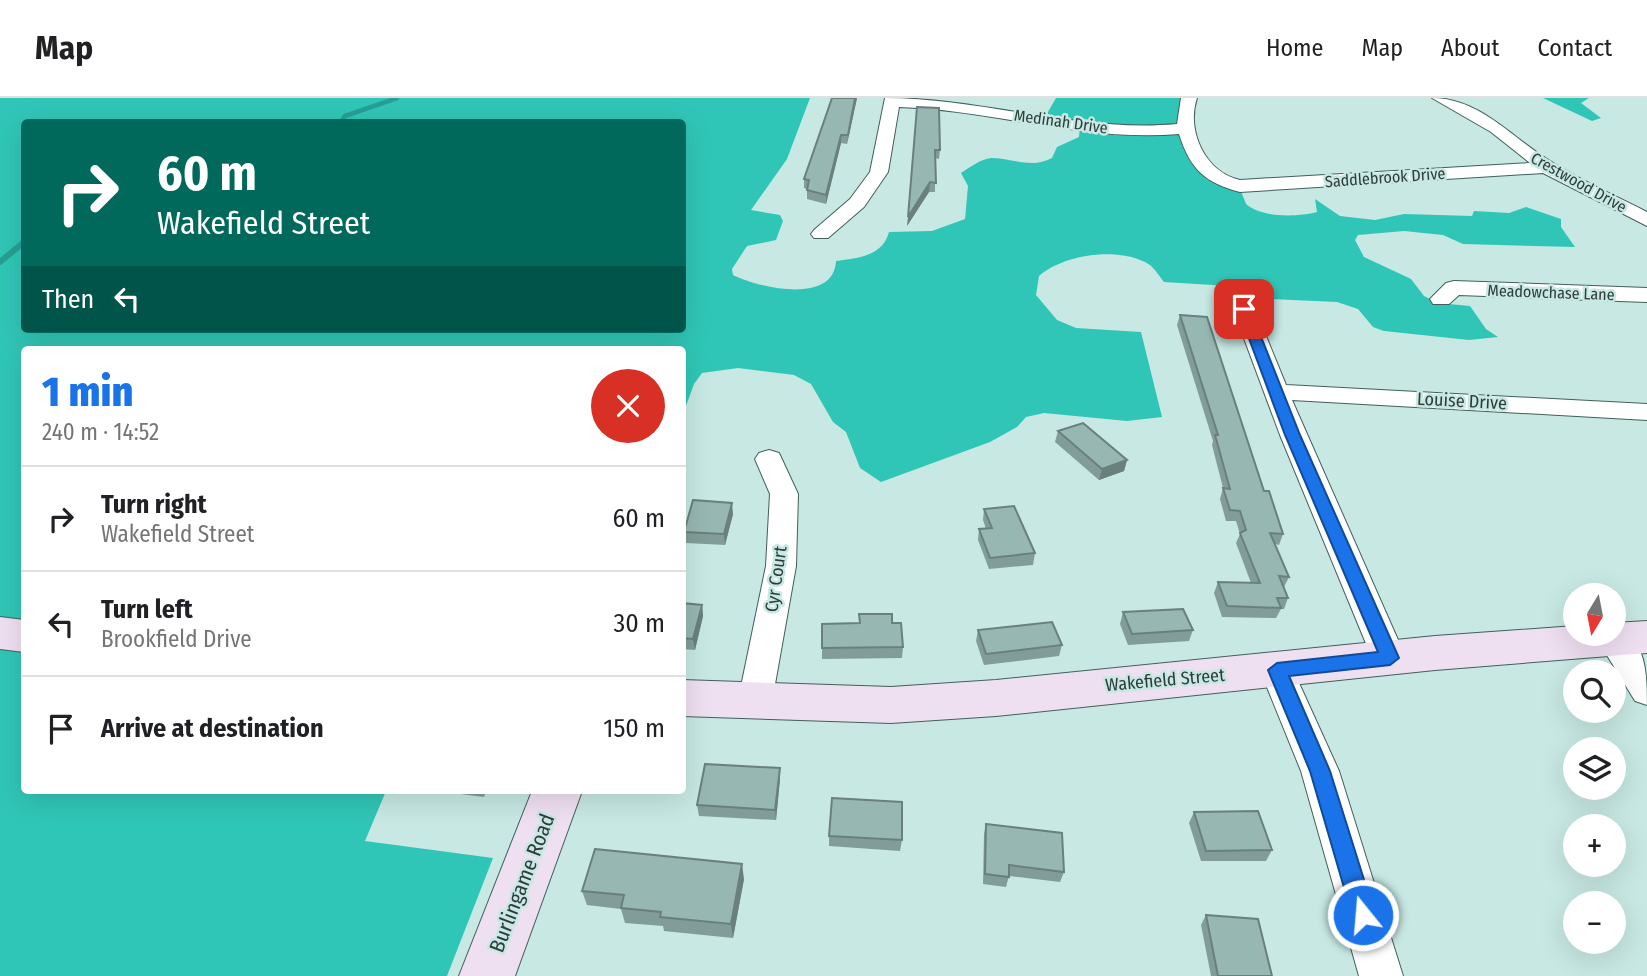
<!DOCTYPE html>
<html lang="en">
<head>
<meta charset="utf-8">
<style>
	body { margin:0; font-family:"Fira Sans Condensed",sans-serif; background:#f6f6f6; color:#202124; height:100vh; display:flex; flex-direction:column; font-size:26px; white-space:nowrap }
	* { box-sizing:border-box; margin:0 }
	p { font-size:23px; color:#757577 }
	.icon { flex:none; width:38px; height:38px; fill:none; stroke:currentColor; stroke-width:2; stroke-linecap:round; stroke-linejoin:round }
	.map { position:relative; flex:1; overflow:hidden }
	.drawer { position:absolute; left:21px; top:248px; width:665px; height:448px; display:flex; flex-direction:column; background:#fff; border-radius:7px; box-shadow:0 7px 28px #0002 }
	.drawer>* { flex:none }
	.hud { position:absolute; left:21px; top:21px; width:665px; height:214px; border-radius:7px; box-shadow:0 7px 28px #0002; background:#00695c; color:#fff; overflow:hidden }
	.needle { width:46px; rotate:190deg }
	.fabs { position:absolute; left:1563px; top:485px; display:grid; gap:14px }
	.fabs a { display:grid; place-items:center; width:63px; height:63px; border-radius:50%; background:#fff; box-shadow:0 7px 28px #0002; font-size:35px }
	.pin { position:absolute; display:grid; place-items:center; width:60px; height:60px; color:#fff; margin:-30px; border-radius:14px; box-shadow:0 4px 10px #0006 }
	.me { position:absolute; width:77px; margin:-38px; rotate:343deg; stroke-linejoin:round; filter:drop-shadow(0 0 5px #0008) }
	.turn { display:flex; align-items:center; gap:24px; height:147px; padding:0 21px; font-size:32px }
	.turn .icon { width:91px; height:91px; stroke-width:2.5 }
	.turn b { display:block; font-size:49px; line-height:60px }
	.then { display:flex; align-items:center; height:66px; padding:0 21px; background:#0003; gap:14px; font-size:26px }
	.round { display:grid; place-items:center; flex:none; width:74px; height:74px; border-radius:37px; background:#f6f6f6 }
	.overview { display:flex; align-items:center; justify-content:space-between; height:119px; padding:0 21px }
	h1 { font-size:42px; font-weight:800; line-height:52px; color:#1a73e8 }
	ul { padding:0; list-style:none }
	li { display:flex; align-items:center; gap:21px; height:105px; padding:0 21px; border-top:2px solid #e0e0e0 }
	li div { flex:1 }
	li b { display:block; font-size:26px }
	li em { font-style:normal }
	header { display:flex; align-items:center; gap:42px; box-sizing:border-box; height:98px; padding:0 35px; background:#fff; border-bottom:2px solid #e0e0e0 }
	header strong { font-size:33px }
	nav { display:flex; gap:38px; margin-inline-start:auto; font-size:24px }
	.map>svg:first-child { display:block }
	.green { fill:#30c6b7; fill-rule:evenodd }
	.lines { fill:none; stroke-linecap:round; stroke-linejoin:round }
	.stream-far1 { stroke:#279f93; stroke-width:4.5 }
	.stream { stroke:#279f93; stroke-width:6 }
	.street-casing { stroke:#425f5b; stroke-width:2 }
	.secondary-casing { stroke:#425f5b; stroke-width:2 }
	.street { fill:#fff; fill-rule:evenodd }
	.secondary { fill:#efe0f1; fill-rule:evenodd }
	.wall { fill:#829d99 }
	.shaded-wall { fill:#6a807d }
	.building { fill:#97b7b2; stroke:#6a807d; stroke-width:2 }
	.route { fill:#1a73e8; stroke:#114b97; stroke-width:2 }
	.labels { text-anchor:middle; stroke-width:5; stroke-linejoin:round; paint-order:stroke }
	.far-street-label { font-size:16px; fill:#2f3c3a; stroke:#c7e8e3 }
	.street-label { font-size:18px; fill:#2f3c3a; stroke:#c7e8e3 }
	.near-street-label { font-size:21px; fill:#2f3c3a; stroke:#c7e8e3 }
</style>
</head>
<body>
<header>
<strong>Map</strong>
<nav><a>Home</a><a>Map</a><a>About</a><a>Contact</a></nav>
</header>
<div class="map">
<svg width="1647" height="878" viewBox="0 0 1647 878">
	<rect width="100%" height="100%" fill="#c7e8e3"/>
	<path class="green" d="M0,0H810L787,61L751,112L780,117L783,123L776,142L747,148L732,171L733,177C759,190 834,207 836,163C858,160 883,158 889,134L932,133L965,121L968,88L961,75C970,69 981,61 991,60C1012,60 1032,71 1052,60L1057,49L1079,39L1080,27L1045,19L1056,0H1183L1201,66L1239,88L1246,106C1262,120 1297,119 1317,114L1315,101L1340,118L1375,122L1404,116L1472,118L1474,113L1509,115L1526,109L1561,121V129L1575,149L1463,146L1443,137L1404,133L1358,137L1355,142L1364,159L1411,181L1424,198L1438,205L1470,208L1486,231L1498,239L1469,242L1384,233L1373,229L1358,211L1337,204L1249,200L1229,188L1164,184C1160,179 1155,171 1150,167C1121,148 1064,156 1039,178L1036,197L1057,222L1076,230L1141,234L1162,319L1127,323L1044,315L1026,319L1017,329L990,344L881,384L860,370L846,334L833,324L811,286L794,277L738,270L702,275L694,286L683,316L682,252H24V693H386L365,743L493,760L447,878H0ZM24,24H682V231H24Z
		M1543,0H1589L1581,5L1601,20L1592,23Z"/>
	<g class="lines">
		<path class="stream-far1" d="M341,24L345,18L397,0"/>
		<path class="stream" d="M0,164L24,144"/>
		<defs>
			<path id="street" d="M885,0C983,0 1079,35 1177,26L1181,0H1197C1186,33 1205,74 1240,82L1530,65L1491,34L1432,0C1482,0 1514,43 1555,66C1584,84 1616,98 1647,114V128L1543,75L1240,94C1205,85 1190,71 1179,36C1085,44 993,12 899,9L888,74L864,109L828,140H814L811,136L814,132L850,101L870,74Z
				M1454,183L1647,190V204L1459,197L1449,206H1433L1430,201L1446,185Z
				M1244,204L1255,211L1286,287L1647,306V322L1292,302L1406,560L1401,569L1389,573L1377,569L1372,560L1280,337L1233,211Z
				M769,352L779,355L798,396L796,468L772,603L767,613L755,617L743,613L738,603L766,468L770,396L755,361L759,355Z
				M1614,529C1647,539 1647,578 1647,607L1635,603L1597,541L1601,536H1614Z
				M1277,559L1289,563L1339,673L1403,878H1359L1301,673L1260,572L1265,563Z"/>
			<path id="secondary" d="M0,519L24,522V554L0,551Z
				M1647,523V555L1435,572L996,618L891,625L682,618V582L891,589L996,582L1435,538L1575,528V536H1614V525Z
				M532,693H582L515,878H459Z"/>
		</defs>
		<use href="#street" class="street-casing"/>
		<use href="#secondary" class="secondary-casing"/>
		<use href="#street" class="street"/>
		<use href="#secondary" class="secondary"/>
	</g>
	<path class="wall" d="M832,0H857L847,46L841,45L826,106L807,101V91L804,90V81Z
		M939,10L940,52L939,61L935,60V94H929L907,128Z
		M1180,217L1283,436L1279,447L1275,446L1289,479L1284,489L1288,500L1284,511H1281L1276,520L1222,519L1214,495L1218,484L1251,485L1236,445L1240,436L1236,423H1226L1220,401L1223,390L1212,347L1213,343L1177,227Z
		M1058,333L1127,362L1124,373L1099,382L1055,344Z
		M984,411L1035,455L1033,467L989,471L978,442L979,431H986L983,422Z
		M733,416L725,447L686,445L684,434Z
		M682,505L702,507L703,518L695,552L682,551Z
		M1123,514L1193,532L1189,543L1128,547L1120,526Z
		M859,516L892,525L903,549L902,560L822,561V526L859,525Z
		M978,532L1062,547L1059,558L984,567L976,543Z
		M780,670V681L776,722L699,718L697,707Z
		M437,693H486L484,699Z
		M1194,714L1272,752L1266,763H1201L1189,725Z
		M986,726L1064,774L1060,784L1009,778L1006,789L983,786L984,736Z
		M829,738L902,742L900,753L829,748Z
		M744,781L733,840L664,833L663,828L625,825L621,811L587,807L582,793Z
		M1206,817L1272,878H1211L1201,827Z"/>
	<path class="shaded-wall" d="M855,0H857L847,46L848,37Z
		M841,37V45L826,106V97Z
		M930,84L929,94L907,128L908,119Z
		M1127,362L1124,373L1099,382L1102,371Z
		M732,405L733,416L725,447L724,436Z
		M702,507L703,518L695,552L693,541Z
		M780,670V681L776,722L775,712Z
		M742,766L744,781L733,840L731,826Z"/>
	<path class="building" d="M832,0H855L848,37H841L826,97L807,92L809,82L804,81Z
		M917,9L939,10L940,52H935L936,85L930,84L908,119Z
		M1180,217L1207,219L1264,393H1269L1283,436L1270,435L1289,479L1279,478L1288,500H1277L1281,510L1227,508L1218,484L1260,485L1240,435L1246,432L1240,413L1230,412L1223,390L1230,391L1215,337H1218Z
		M1083,325L1127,362L1102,371L1058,333Z
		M693,402L732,405L724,436L684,434Z
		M1014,408L1035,455L990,460L979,431L992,430L984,411Z
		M682,505L702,507L693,541L682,540Z
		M1183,511L1193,532L1132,536L1123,514Z
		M859,516H892V525H901L903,549L822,550V526L860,525Z
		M1052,524L1062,547L986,556L978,532Z
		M705,666L780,670L775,712L697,707Z
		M832,700L902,704V742L829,738Z
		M1258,713L1272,752L1206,753L1194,714Z
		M986,726L1062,735L1064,774L1009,767V779L985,776Z
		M595,751L742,766L731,826L660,819L661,814L621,810L624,797L582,793Z
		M1206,817L1258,821L1272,878H1218Z"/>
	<path class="route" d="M1244,208L1250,211L1300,337L1399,560L1390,567L1289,578L1330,673L1375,817L1371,825L1363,828L1356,825L1352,817L1310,673L1268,572L1277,565L1378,554L1285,337L1238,211Z"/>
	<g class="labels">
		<g class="far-street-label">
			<text transform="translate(1061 23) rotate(8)" y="6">Medinah Drive</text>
			<text transform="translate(1385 79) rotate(-4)" y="6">Saddlebrook Drive</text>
			<text transform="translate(1579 84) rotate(29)" y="6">Crestwood Drive</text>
			<text transform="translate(1551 194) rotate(2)" y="6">Meadowchase Lane</text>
		</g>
		<g class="street-label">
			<text transform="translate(1462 303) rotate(3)" y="6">Louise Drive</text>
			<text transform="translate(776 481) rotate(-82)" y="6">Cyr Court</text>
			<text transform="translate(1165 582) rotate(-5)" y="6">Wakefield Street</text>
		</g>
		<g class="near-street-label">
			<text transform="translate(522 785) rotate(-69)" y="7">Burlingame Road</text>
		</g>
	</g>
</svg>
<div class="fabs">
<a><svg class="needle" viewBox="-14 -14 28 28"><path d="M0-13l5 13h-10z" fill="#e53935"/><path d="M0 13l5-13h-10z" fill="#757577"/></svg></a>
<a><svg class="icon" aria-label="search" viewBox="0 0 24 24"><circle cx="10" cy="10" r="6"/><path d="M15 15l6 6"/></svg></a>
<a><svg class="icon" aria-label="layers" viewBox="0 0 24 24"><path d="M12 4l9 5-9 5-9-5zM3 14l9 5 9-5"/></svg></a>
<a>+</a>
<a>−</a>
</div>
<div class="pin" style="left:1244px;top:211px;background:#d93025"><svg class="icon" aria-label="arrive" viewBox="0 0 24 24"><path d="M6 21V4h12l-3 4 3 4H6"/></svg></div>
<svg class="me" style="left:1363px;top:817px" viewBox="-20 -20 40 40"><circle r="17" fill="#1a73e8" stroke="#fff" stroke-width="3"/><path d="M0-11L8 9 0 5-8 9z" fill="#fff"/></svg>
<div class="hud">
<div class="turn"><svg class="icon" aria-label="right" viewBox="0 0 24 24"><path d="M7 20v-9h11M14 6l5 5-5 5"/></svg><div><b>60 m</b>Wakefield Street</div></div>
<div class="then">Then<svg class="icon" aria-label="left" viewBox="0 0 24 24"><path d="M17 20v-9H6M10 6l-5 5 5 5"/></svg></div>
</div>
<section class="drawer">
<div class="overview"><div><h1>1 min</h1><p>240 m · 14:52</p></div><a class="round" style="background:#d93025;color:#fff"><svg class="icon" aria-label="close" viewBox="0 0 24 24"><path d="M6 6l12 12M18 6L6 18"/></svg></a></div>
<ul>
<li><svg class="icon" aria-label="right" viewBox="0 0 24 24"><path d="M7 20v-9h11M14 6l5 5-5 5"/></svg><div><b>Turn right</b><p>Wakefield Street</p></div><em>60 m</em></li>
<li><svg class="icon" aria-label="left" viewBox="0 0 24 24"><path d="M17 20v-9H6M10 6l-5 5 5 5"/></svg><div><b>Turn left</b><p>Brookfield Drive</p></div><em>30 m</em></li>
<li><svg class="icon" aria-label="arrive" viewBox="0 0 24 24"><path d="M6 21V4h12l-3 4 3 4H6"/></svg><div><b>Arrive at destination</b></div><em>150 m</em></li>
</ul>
</section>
</div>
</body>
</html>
